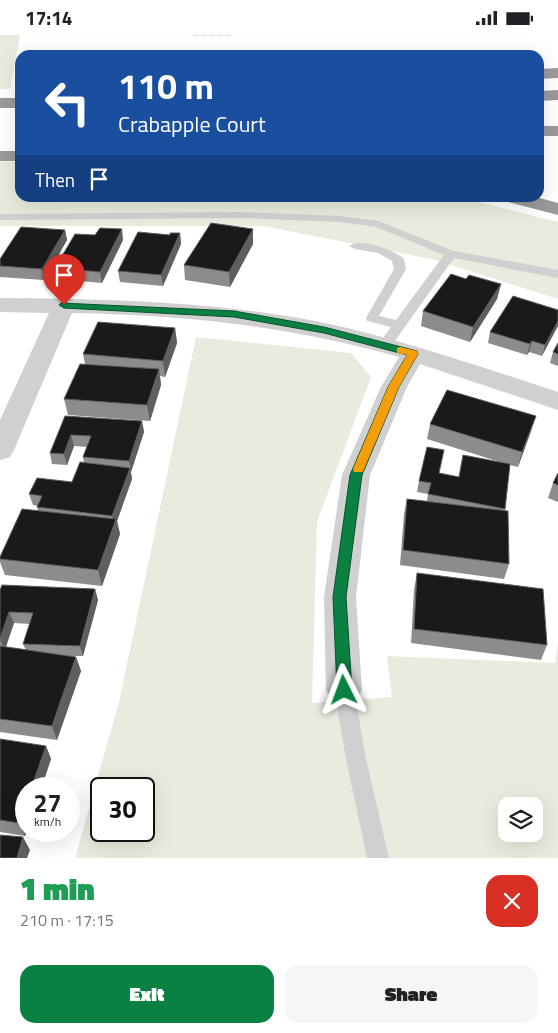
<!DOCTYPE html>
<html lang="en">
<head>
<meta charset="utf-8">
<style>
	body { margin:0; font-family:"Titillium Web",sans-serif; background:#f6f6f6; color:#202124; height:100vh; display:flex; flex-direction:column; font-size:19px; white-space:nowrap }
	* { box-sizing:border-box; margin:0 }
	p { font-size:16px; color:#757577 }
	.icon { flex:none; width:28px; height:28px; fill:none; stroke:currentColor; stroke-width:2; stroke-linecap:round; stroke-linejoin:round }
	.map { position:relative; height:823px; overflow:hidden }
	.details { display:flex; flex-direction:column; background:#fff; flex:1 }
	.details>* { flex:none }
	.guide { position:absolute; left:15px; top:15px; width:529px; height:152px; border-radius:15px; box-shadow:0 5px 20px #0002; background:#1a4fa0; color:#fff; overflow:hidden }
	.tools { position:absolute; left:498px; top:762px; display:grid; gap:10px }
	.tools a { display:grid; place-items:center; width:45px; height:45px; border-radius:10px; background:#fff; box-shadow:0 5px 20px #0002; font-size:25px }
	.speed { position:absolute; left:15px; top:742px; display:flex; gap:10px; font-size:25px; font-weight:700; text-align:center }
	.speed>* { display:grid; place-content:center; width:65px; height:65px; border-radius:50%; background:#fff; box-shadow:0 5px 20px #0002; line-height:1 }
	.speed small { font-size:12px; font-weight:400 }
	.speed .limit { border:2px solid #111; border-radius:8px; background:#fff; color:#111 }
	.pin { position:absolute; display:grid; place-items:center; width:42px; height:42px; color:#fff; margin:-51px -21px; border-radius:50% 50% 50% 0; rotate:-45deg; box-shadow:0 0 5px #0007 }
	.pin .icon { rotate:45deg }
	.me { position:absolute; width:55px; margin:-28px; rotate:357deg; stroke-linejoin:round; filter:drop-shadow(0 0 4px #0008) }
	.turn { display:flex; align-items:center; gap:18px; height:105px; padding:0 20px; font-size:22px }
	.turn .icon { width:65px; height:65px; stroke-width:2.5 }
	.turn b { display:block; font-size:35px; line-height:42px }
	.then { display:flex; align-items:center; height:48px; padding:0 20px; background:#0003; gap:10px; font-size:19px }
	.round { display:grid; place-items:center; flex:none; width:52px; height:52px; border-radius:15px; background:#f6f6f6 }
	.headline { display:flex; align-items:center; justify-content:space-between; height:85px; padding:0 20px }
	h1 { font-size:30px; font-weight:800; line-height:38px; color:#1e9e55 }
	.action { display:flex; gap:10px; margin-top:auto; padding:10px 20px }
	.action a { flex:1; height:58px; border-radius:15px; background:#0b8043; color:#fff; font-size:20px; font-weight:800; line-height:58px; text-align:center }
	.action a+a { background:#f6f6f6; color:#202124 }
	.status { display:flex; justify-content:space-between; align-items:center; height:35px; padding:0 25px; background:#fff; direction:ltr }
	.status svg { height:14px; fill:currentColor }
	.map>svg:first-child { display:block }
	.green { fill:#e8ecde; fill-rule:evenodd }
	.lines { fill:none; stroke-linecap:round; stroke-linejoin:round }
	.path { stroke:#cdcdcd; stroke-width:2; stroke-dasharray:1 1; stroke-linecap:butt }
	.lane { fill:#d0d0d0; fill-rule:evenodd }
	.street { fill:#d0d0d0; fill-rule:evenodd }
	.highway { fill:#9a9a9a; fill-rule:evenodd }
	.wall { fill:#8c8c8c; fill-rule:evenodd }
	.shaded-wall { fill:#5f5f5f }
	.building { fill:#1a1a1a; stroke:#5f5f5f }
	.route { fill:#0b8043; stroke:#07532c }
	.slow { fill:#f59e0b }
</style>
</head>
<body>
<div class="status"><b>17:14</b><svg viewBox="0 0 49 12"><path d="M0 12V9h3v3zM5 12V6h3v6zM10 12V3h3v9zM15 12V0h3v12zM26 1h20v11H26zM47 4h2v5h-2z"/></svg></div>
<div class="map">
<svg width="558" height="823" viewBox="0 0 558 823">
	<rect width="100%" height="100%" fill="#fff"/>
	<path class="green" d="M0,0H20L10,54H0Z
		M0,126L20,127V162L464,163L558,187V264L436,225L263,191H0Z
		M196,302L351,318L371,342L317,487L312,668L392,662L387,621L555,628L558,607V823H75L119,667ZM101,754H144V796H101ZM506,771H534V799H506Z"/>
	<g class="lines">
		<path class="path" d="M193,0H232"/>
		<path class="lane" d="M241,177L340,181L378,186L454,216L558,235V243L454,223L389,314L384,315L377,311L391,292L367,286L366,283L394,234L392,226L378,218L355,214L349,211C359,202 395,215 404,224L406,234L379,281L396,285L444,220L376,192L340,187L241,183L0,185V179Z
			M344,646L351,649L354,655L366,724L389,823H367L346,724L334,655L337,649Z"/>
		<path class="street" d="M0,263C108,264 218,266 325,288C404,305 481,332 558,357V375L420,329L407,352L370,440L356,562L362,655L356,666L344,671L332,666L326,655L324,562L342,440L381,352L399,322C292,291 183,280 72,278L14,415L10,422L0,425V385L49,278L0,277Z"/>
		<path class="highway" d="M558,33V43L539,44V34Z
			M558,55V65L539,66V56Z
			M0,63H20V73H0Z
			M539,91H558V101H539Z
			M0,116H20V126H0Z
			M502,162H536L558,168V180L504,166Z"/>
	</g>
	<path class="wall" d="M253,194V209L230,252L185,245L184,230Z
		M65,195L67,205L44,245L0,242V224Z
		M180,198L181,209L163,251L120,247L118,236L170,200Z
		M95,200L123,205L102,248L58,244L55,233Z
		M466,244L501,249L497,264L470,307L421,291L423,276Z
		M558,275L542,321L529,317L527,320L488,308L490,297Z
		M175,293L177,308L165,342L160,341L161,350L150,386L68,380L64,364L85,329L83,319Z
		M558,308V331L550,328L553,317Z
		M65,381L142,386L144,397L131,437L132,444L117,486L120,499L102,551L5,540L0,527V522L38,475L37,472L38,471L33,470L29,459L72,447L84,428L83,422L87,412L74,411L67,430L52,429L50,418Z
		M430,389L531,396L518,432L510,430L505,475L509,529L504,544L400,530L404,479L407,464L427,466L428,459L417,457L419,446L439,438L459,442L503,428L427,404Z
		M558,438V467L548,463L553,448Z
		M417,538L547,610L541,625L411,608L414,554Z
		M95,554L98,565L83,621H72L76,622L81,636L57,705L0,697V555ZM14,588L30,589L23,609L26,615L5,612Z
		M0,704L46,711L51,724L25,801L0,797Z"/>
	<path class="shaded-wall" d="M122,194L123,205L102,248L100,237Z
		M253,194V209L230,252L229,237Z
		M65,195L67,205L44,245L42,234Z
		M180,198L181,209L163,251L161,240Z
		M501,249L497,264L470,307L473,292Z
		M558,286V291L542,321L545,310Z
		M175,293L177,308L165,342L163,326Z
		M532,306L529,317L527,320L530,309Z
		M159,334L161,350L150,386L147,370Z
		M536,381L531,396L518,432L522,417Z
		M142,386L144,397L131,437L129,426Z
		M71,400L74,411L67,430L64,419Z
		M130,433L132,444L117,486L120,499L102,551L98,535L114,490L112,481Z
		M95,554L98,565L83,621L80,611Z
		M9,577L14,588L5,615L0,605Z
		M76,622L81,636L57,705L52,691Z
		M46,711L51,724L41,754H31Z
		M26,766L27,796L25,801L19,788Z
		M23,802L30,815L27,823H17Z"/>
	<path class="building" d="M211,188L253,194L229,237L184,230Z
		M21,192L65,195L42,234L0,231V224Z
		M100,193L122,194L100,237L55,233L75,199L95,200Z
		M138,197L170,200V198H180L161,240L118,236Z
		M451,239L466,244L469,240L501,249L473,292L423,276Z
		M513,261L558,275V286L545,310L532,306L530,309L490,297Z
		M98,287L175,293L163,326L83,319Z
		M558,308V319L553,317Z
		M80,329L159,334L147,370L64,364Z
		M447,355L536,381L522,417L430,389Z
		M65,381L142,386L129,426L83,422L91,401L71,400L64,419L50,418Z
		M427,412L444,415L439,438L459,442L463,420L510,429L505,474L428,459L431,448L419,446Z
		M80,427L130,433L112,481L37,472L42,461L29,459L37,443L72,447Z
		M558,438V450L553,448Z
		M407,464L508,476L509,529L403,515Z
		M22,474L116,484L98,535L0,524V522Z
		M417,538L543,554L547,610L414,594Z
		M2,550L95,554L80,611L23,609L33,578L9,577L0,604V555Z
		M0,611L76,622L52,691L0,684Z
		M0,704L46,711L31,754H26V766L19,788L0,785Z
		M0,800L23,802L17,823H0Z"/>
	<path class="route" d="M61,268L234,276L324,292L417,316L418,319L399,352L362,440L346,562L352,655L350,660L344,662L339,660L337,655L333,562L350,440L388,352L407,320L324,298L234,282L64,273L59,270Z"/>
	<path class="slow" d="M400,312L417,316L418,319L399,352L364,434L363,437H354L353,434L388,352L407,320L397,318V313Z"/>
</svg>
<div class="tools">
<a><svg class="icon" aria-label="layers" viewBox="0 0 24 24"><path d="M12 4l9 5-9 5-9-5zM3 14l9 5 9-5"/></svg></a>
</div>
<div class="speed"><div>27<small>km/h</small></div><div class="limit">30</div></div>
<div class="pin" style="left:64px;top:270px;background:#d93025"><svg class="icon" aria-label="arrive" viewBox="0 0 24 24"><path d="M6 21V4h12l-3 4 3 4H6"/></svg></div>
<svg class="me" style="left:344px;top:655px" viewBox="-20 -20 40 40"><path d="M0-17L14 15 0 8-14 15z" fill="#0b8043" stroke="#fff" stroke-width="4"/></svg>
<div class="guide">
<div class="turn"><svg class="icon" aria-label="left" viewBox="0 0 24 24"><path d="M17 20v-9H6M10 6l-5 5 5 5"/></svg><div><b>110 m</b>Crabapple Court</div></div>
<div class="then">Then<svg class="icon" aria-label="arrive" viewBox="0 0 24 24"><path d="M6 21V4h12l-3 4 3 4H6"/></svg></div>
</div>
</div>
<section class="details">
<div class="headline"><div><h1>1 min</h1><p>210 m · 17:15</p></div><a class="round" style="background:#d93025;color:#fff"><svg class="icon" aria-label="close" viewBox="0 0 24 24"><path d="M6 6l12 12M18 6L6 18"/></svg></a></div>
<div class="action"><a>Exit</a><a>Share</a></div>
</section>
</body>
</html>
